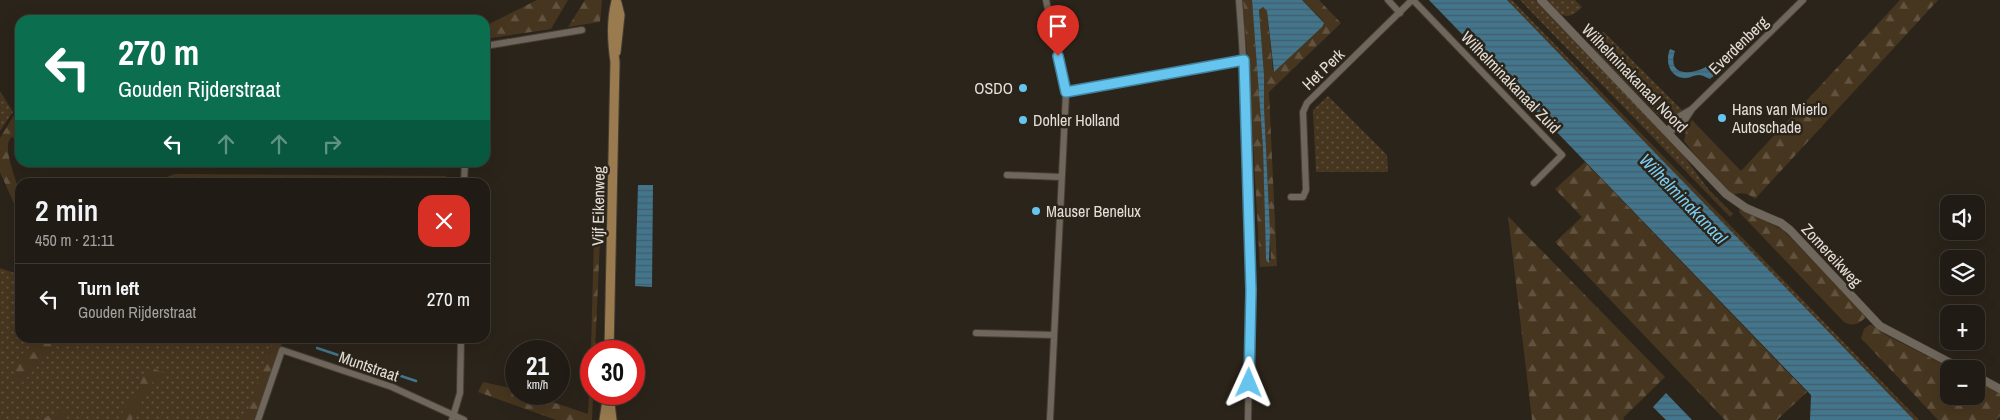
<!DOCTYPE html>
<html lang="en">
<head>
<meta charset="utf-8">
<style>
	body { margin:0; font-family:"Archivo Narrow",sans-serif; background:#28241d; color:#f1f3f6; height:100vh; display:flex; flex-direction:column; font-size:19px; white-space:nowrap }
	* { box-sizing:border-box; margin:0 }
	p { font-size:16px; color:#a2a1a0 }
	.icon { flex:none; width:28px; height:28px; fill:none; stroke:currentColor; stroke-width:2; stroke-linecap:round; stroke-linejoin:round }
	.map { position:relative; flex:1; overflow:hidden }
	.panel { position:absolute; left:15px; top:178px; width:475px; height:165px; display:flex; flex-direction:column; background:#201b14; border-radius:15px; box-shadow:0 5px 20px #0002,0 0 0 1px #3d3934 }
	.panel>* { flex:none }
	.banner { position:absolute; left:15px; top:15px; width:475px; height:152px; border-radius:15px; box-shadow:0 5px 20px #0002,0 0 0 1px #3d3934; background:#0b6e4f; color:#fff; overflow:hidden }
	.fabs { position:absolute; left:1940px; top:195px; display:grid; gap:10px }
	.fabs a { display:grid; place-items:center; width:45px; height:45px; border-radius:10px; background:#201b14; box-shadow:0 5px 20px #0002,0 0 0 1px #3d3934; font-size:25px }
	.speed { position:absolute; left:505px; top:340px; display:flex; gap:10px; font-size:25px; font-weight:700; text-align:center }
	.speed>* { display:grid; place-content:center; width:65px; height:65px; border-radius:50%; background:#201b14; box-shadow:0 5px 20px #0002,0 0 0 1px #3d3934; line-height:1 }
	.speed small { font-size:12px; font-weight:400 }
	.speed .limit { border:8px solid #d22; background:#fff; color:#111 }
	.pin { position:absolute; display:grid; place-items:center; width:42px; height:42px; color:#fff; margin:-51px -21px; border-radius:50% 50% 50% 0; rotate:-45deg; box-shadow:0 0 5px #0007 }
	.pin .icon { rotate:45deg }
	.me { position:absolute; width:55px; margin:-28px; rotate:1deg; stroke-linejoin:round; filter:drop-shadow(0 0 4px #0008) }
	.turn { display:flex; align-items:center; gap:18px; height:105px; padding:0 20px; font-size:22px }
	.turn .icon { width:65px; height:65px; stroke-width:2.5 }
	.turn b { display:block; font-size:35px; line-height:42px }
	.lanes { display:flex; align-items:center; height:48px; padding:0 20px; background:#0003; justify-content:center; gap:25px; direction:ltr }
	.lanes .off { opacity:.35 }
	.round { display:grid; place-items:center; flex:none; width:52px; height:52px; border-radius:15px; background:#28241d }
	.overview { display:flex; align-items:center; justify-content:space-between; height:85px; padding:0 20px }
	h1 { font-size:30px; font-weight:600; line-height:38px }
	ul { padding:0; list-style:none }
	li { display:flex; align-items:center; gap:15px; height:70px; padding:0 20px; border-top:1px solid #3d3934 }
	li div { flex:1 }
	li b { display:block; font-size:19px }
	li em { font-style:normal }
	.map>svg:first-child { display:block }
	.grass { fill:url(#grass-dots) }
	.forest { fill:url(#forest-firs) }
	.water { fill:url(#water-rules) }
	.lines { fill:none; stroke-linecap:round; stroke-linejoin:round }
	.stream { stroke:#43758c; stroke-width:2.5 }
	.minor-casing { stroke:#463f37; stroke-width:8 }
	.tertiary-casing { stroke:#463f37; stroke-width:9 }
	.secondary-casing { stroke:#463f37; stroke-width:11 }
	.minor { stroke:#70675c; stroke-width:6 }
	.tertiary { stroke:#70675c; stroke-width:8 }
	.secondary { stroke:#997b4f; stroke-width:9 }
	.route-casing { stroke:#42809b; stroke-width:12 }
	.route { stroke:#65c5ee; stroke-width:9 }
	.poi-dot { fill:#65c5ee; stroke:#2b241a; stroke-width:2 }
	.labels { text-anchor:middle; stroke-width:5; stroke-linejoin:round; paint-order:stroke }
	.street-label { font-size:16px; fill:#e3ded7; stroke:#2b241a }
	.poi-label { font-size:16px; fill:#e3ded7; stroke:#2b241a; text-anchor:start }
	.water-label { font-size:18px; font-style:italic; fill:#7ccdf2; stroke:#2b241a }
</style>
</head>
<body>
<div class="map">
<svg width="2000" height="420" viewBox="0 0 2000 420">
	<defs>
		<pattern id="grass-dots" width="8" height="8" patternUnits="userSpaceOnUse" patternTransform="scale(1.25)"><rect width="8" height="8" fill="#47361f"/><path d="M2 2h.1M6 6h.1" fill="none" stroke="#61533f" stroke-width="1.8" stroke-linecap="round"/></pattern>
		<pattern id="forest-firs" width="22" height="20" patternUnits="userSpaceOnUse" patternTransform="scale(1.25)"><rect width="22" height="20" fill="#47361f"/><path d="M5 1l3.5 6h-7zM16 11l3.5 6h-7z" fill="#61533f"/></pattern>
		<pattern id="water-rules" width="6" height="5" patternUnits="userSpaceOnUse" patternTransform="scale(1.25)"><rect width="6" height="5" fill="#43758c"/><path d="M0 2.5h6" fill="none" stroke="#435e6a"/></pattern>
	</defs>
	<rect width="100%" height="100%" fill="#2b241a"/>
	<path class="grass" d="M1507,0H1512L1919,420H1914Z
		M1520,0H1535L1677,147L1709,190L1733,214L1730,217Z
		M1546,0H1575L1582,7C1565,24 1560,14 1546,0Z
		M1604,32L1682,110L1674,116L1660,117L1592,48C1592,39 1596,34 1604,32Z
		M0,91L13,112L0,131Z
		M1328,96L1387,155L1388,172H1316L1313,110Z
		M0,268L20,275V338H278L250,420H0Z"/>
	<path class="forest" d="M537,0H568L551,29L485,39V26Z
		M585,0H602L600,22L568,27Z
		M1243,0H1252L1263,148L1266,260H1271L1264,107V75L1259,10L1263,7L1267,11L1273,71L1323,21L1302,0H1319L1341,23L1269,92L1277,266L1260,267L1250,91Z
		M1900,0H1938L1755,199C1748,193 1742,192 1733,195L1695,155L1684,141L1686,130L1692,120L1741,171Z
		M14,115L20,127V141L12,137C0,144 18,182 20,196C21,202 20,210 19,215L0,172V138Z
		M1585,162L1807,392L1777,420H1725L1555,242L1582,217L1555,189Z
		M175,174L446,176L447,182L161,179Z
		M595,197H602L595,351H591Z
		M1740,208L1783,230L1855,304L1866,317C1859,324 1853,327 1844,322L1739,212Z
		M1508,216L1665,377L1623,418L1624,420H1532Z
		M1869,325H1872L1886,335L1952,369H1949V396H1976V381L2000,393V416L1996,420H1938L1861,338L1864,329Z
		M274,338H284L254,420H244Z
		M47,342L51,344L53,350L22,383L16,378C12,357 27,346 47,342Z
		M591,352V394H593L592,420H556L478,392L483,382L515,389L516,394H529L588,414Z
		M150,367L169,375L154,380L132,420H117L137,393L142,378Z
		M61,411L70,412L66,420H38Z"/>
	<path class="water" d="M1252,0H1302L1324,23L1322,27L1274,72L1267,11L1263,7L1259,10L1264,75V107L1270,232L1269,263L1266,260L1263,148Z
		M1429,0H1507L1914,420H1810L1811,395Z
		M1670,49L1675,51C1666,78 1694,75 1709,65L1712,67L1716,74L1710,79C1706,78 1704,75 1699,75C1693,75 1689,79 1683,78C1669,76 1665,61 1670,49Z
		M638,185H653L652,287L635,286Z
		M1666,393L1692,420H1666L1653,407Z"/>
	<g class="lines">
		<path class="stream" d="M317,348L416,381"/>
		<defs>
			<path id="minor" d="M1046,0L1066,93L1050,420
				M1239,0C1250,140 1251,280 1248,420
				M1388,0L1400,13
				M1413,0L1562,155L1534,183
				M485,46L582,30
				M1066,93L1244,60
				M1668,131L1676,118L1692,109
				M1668,132L1681,126L1692,109L1803,0
				M1007,175L1061,177
				M172,182H176
				M464,182L465,162
				M1291,197H1303L1306,190L1303,112L1307,103L1412,0
				M976,333L1054,335
				M258,420L282,350L392,387L464,420
				M452,420L460,393L461,338"/>
			<path id="tertiary" d="M1541,0L1726,194L1746,208L1781,223L1790,230L1880,326L1962,369
				M1976,376L2000,389"/>
			<path id="secondary" d="M616,52L620,15L617,3
				M609,351L615,62C612,40 611,22 616,1
				M610,403L612,420
				M604,420L608,394"/>
		</defs>
		<use href="#minor" class="minor-casing"/>
		<use href="#tertiary" class="tertiary-casing"/>
		<use href="#secondary" class="secondary-casing"/>
		<use href="#minor" class="minor"/>
		<use href="#tertiary" class="tertiary"/>
		<use href="#secondary" class="secondary"/>
	</g>
	<g class="lines">
		<defs>
			<path id="route" d="M1058,56L1066,92L1244,60L1251,290L1249,383"/>
		</defs>
		<use href="#route" class="route-casing"/>
		<use href="#route" class="route"/>
	</g>
	<g class="poi-dot">
		<circle cx="1023" cy="88" r="5"/>
		<circle cx="1722" cy="118" r="5"/>
		<circle cx="1023" cy="120" r="5"/>
		<circle cx="1036" cy="211" r="5"/>
	</g>
	<g class="labels">
		<g class="street-label">
			<text transform="translate(1738 45) rotate(-44)" y="6">Everdenberg</text>
			<text transform="translate(1323 69) rotate(-44)" y="6">Het Perk</text>
			<text transform="translate(1635 78) rotate(46)" y="6">Wilhelminakanaal Noord</text>
			<text transform="translate(1511 82) rotate(46)" y="6">Wilhelminakanaal Zuid</text>
			<text transform="translate(598 206) rotate(-89)" y="6">Vijf Eikenweg</text>
			<text transform="translate(1832 255) rotate(47)" y="6">Zomereikweg</text>
			<text transform="translate(369 366) rotate(19)" y="6">Muntstraat</text>
		</g>
		<g class="poi-label">
			<text x="1013" y="94" text-anchor="end">OSDO</text>
			<text x="1732" y="115">Hans van Mierlo<tspan x="1732" dy="18">Autoschade</tspan></text>
			<text x="1033" y="126">Dohler Holland</text>
			<text x="1046" y="217">Mauser Benelux</text>
		</g>
		<g class="water-label">
			<text transform="translate(1683 199) rotate(46)" y="6">Wilhelminakanaal</text>
		</g>
	</g>
</svg>
<div class="fabs">
<a><svg class="icon" aria-label="sound" viewBox="0 0 24 24"><path d="M4 9h4l5-4v14l-5-4H4zM17 9q2 3 0 6"/></svg></a>
<a><svg class="icon" aria-label="layers" viewBox="0 0 24 24"><path d="M12 4l9 5-9 5-9-5zM3 14l9 5 9-5"/></svg></a>
<a>+</a>
<a>−</a>
</div>
<div class="speed"><div>21<small>km/h</small></div><div class="limit">30</div></div>
<div class="pin" style="left:1058px;top:56px;background:#d93025"><svg class="icon" aria-label="arrive" viewBox="0 0 24 24"><path d="M6 21V4h12l-3 4 3 4H6"/></svg></div>
<svg class="me" style="left:1249px;top:383px" viewBox="-20 -20 40 40"><path d="M0-17L14 15 0 8-14 15z" fill="#65c5ee" stroke="#fff" stroke-width="4"/></svg>
<div class="banner">
<div class="turn"><svg class="icon" aria-label="left" viewBox="0 0 24 24"><path d="M17 20v-9H6M10 6l-5 5 5 5"/></svg><div><b>270 m</b>Gouden Rijderstraat</div></div>
<div class="lanes"><svg class="icon" aria-label="left" viewBox="0 0 24 24"><path d="M17 20v-9H6M10 6l-5 5 5 5"/></svg><svg class="icon off" aria-label="ahead" viewBox="0 0 24 24"><path d="M12 20V5M6 11l6-6 6 6"/></svg><svg class="icon off" aria-label="ahead" viewBox="0 0 24 24"><path d="M12 20V5M6 11l6-6 6 6"/></svg><svg class="icon off" aria-label="right" viewBox="0 0 24 24"><path d="M7 20v-9h11M14 6l5 5-5 5"/></svg></div>
</div>
<section class="panel">
<div class="overview"><div><h1>2 min</h1><p>450 m · 21:11</p></div><a class="round" style="background:#d93025;color:#fff"><svg class="icon" aria-label="close" viewBox="0 0 24 24"><path d="M6 6l12 12M18 6L6 18"/></svg></a></div>
<ul>
<li><svg class="icon" aria-label="left" viewBox="0 0 24 24"><path d="M17 20v-9H6M10 6l-5 5 5 5"/></svg><div><b>Turn left</b><p>Gouden Rijderstraat</p></div><em>270 m</em></li>
</ul>
</section>
</div>
</body>
</html>
